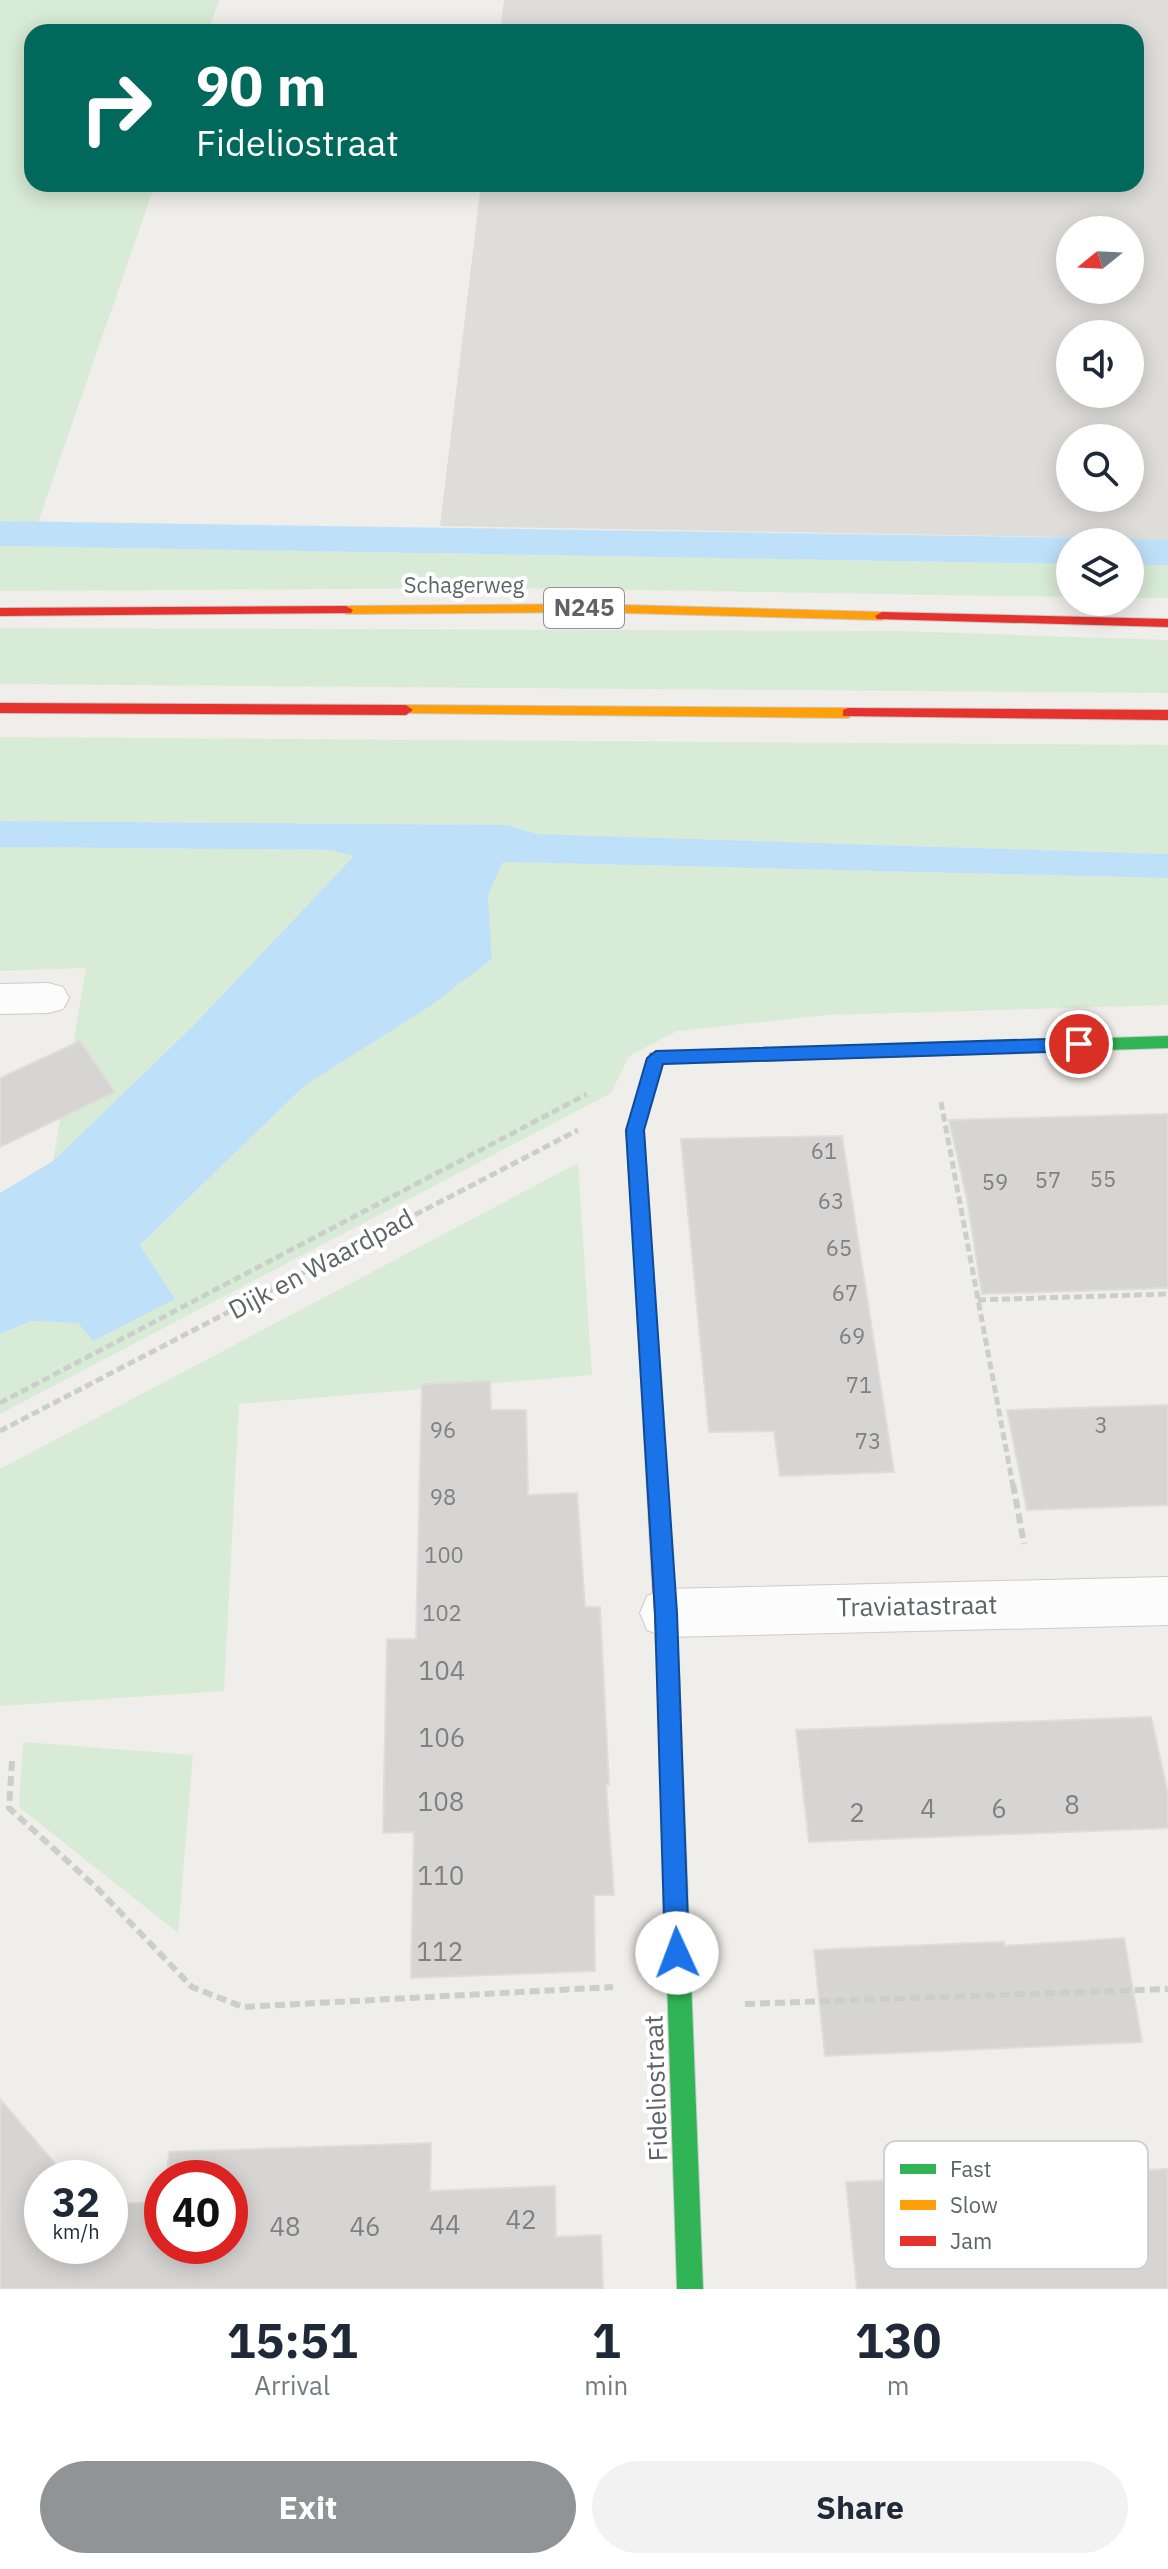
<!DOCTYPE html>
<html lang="en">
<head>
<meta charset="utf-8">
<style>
	body { margin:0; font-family:"IBM Plex Sans",sans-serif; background:#f2f2f3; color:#1f2937; height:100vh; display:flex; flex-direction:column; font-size:30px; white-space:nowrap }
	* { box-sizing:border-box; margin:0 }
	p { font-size:26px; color:#747a83 }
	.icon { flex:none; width:44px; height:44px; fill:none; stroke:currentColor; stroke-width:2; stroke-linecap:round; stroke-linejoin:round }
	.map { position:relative; height:2289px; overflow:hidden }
	.side { display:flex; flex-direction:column; background:#fff; flex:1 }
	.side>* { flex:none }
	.banner { position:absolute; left:24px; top:24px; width:1120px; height:168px; border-radius:24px; box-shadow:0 4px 20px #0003; background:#00695c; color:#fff; overflow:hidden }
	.needle { width:52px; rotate:252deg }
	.fabs { position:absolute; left:1056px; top:216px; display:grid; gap:16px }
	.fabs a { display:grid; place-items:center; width:88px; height:88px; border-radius:50%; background:#fff; box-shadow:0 4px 20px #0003; font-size:40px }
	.speed { position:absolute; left:24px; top:2160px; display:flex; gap:16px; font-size:40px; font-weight:700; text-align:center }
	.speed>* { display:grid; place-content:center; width:104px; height:104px; border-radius:50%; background:#fff; box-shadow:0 4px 20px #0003; line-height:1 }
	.speed small { font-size:20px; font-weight:400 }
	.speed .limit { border:12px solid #d22; background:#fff; color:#111 }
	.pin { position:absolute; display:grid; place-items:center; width:68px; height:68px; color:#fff; margin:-34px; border:4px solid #fff; border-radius:50%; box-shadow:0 2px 8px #0007 }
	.me { position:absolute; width:88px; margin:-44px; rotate:358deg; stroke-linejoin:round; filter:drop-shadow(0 0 6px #0008) }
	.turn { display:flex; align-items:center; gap:28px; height:168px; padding:0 40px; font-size:36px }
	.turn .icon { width:104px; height:104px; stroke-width:2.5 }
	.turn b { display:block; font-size:56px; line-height:68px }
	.eta { display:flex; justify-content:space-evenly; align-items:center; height:136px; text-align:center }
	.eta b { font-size:48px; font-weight:800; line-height:56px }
	.cta { display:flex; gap:16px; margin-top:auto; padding:16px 40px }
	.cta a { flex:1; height:92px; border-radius:48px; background:#919496; color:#fff; font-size:32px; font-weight:800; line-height:92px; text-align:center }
	.cta a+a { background:#f2f2f3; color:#1f2937 }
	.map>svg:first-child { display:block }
	.industrial { fill:#dfddda; fill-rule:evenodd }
	.green { fill:#d8ebd6 }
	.water { fill:#bfe0f9 }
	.building { fill:#d6d5d3; stroke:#deddd9; stroke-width:2 }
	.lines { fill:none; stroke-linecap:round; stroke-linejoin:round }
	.street-casing { stroke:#cbcccc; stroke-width:2 }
	.fast-casing { stroke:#cacacb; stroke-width:2 }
	.slow-casing { stroke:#cacacb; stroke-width:2 }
	.jam-casing { stroke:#cacacb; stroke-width:2 }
	.path-far1 { stroke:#cacfcc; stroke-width:5; stroke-dasharray:8 4; stroke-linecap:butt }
	.path { stroke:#cacfcc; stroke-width:6; stroke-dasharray:10 5; stroke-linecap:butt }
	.street { fill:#fdfcfc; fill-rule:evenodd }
	.fast { fill:#30b455; fill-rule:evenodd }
	.slow { fill:#ff9f0a; fill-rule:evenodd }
	.jam { fill:#e5322d; fill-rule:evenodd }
	.route { fill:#1a73e8; stroke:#114b97; stroke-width:2 }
	.labels { text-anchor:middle; stroke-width:8; stroke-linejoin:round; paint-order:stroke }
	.far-street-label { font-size:22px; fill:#5f6368; stroke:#fff }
	.number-label { font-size:22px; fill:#7e8184 }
	.shield { fill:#fff; stroke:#8f9295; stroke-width:2 }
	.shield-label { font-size:24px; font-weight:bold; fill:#5f6368 }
	.street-label { font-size:26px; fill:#5f6368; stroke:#fff }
	.near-number-label { font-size:26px; fill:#7e8184 }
	.key { fill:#fff; stroke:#cfd0d2; stroke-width:2 }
	.key-label { font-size:22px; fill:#5f6368 }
</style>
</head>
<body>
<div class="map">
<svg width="1168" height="2289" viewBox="0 0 1168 2289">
	<rect width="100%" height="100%" fill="#efeeea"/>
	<path class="industrial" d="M504,0H1168V539L440,526L481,184H1136V32H500ZM1070,230H1130V290H1070ZM1070,334H1130V394H1070ZM1070,438H1130V498H1070Z"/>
	<path class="green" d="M0,0H219L208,32H32V184H155L38,522L0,521Z
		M0,546L1070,564V597L525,588L0,591Z
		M1130,565H1168V598H1130Z
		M0,628L899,631L1168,640V693L0,684Z
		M0,737L1168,745V854L536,834L508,825L0,821Z
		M0,847L329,850L355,856L192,1027L53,1161L86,968L0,971Z
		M503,862L1168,878V1005L827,1015L677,1031L629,1056L611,1093L0,1414V1334L31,1321L78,1323L93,1340L175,1299L140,1245L304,1086L429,1007L492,959L488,895Z
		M578,1163L592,1375L239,1404L224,1691L0,1706V1469Z
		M23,1742L193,1755L178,1933L19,1807Z"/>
	<path class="water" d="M0,521L1168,539V565H1130V542H1070V564L0,546Z
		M0,821L508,825L537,834L1168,854V878L503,862L488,895L492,959L429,1007L304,1086L140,1245L175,1299L93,1341L78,1323L31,1321L0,1334V1193L53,1161L192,1027L354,856L329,850L0,847Z"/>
	<path class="building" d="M80,1041L115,1092L0,1147V1078Z
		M1168,1114V1288L982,1294L967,1199L949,1120Z
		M842,1136L894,1472L780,1476L774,1431L709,1432L681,1139Z
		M490,1381L491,1410H526L528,1495L577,1493L585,1607H600L609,1785H606L614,1895H594L595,1971L411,1978L414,1832L383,1833L387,1639H416L422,1384Z
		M1168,1405V1505L1027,1510L1007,1410Z
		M1151,1717L1168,1794V1828L809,1842L796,1730Z
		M1124,1938L1142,2042L825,2056L814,1950L973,1943L1004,1942V1946Z
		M0,2099L67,2178H42V2246H110V2204L162,2202V2246H230V2178H167L169,2152L431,2143L430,2191L555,2186L556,2237L601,2235L603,2289H0Z
		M1168,2169V2289H857L846,2182Z"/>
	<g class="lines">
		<defs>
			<path id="street" d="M48,983L63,987L69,998L63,1009L48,1013L0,1014V984Z
				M1168,1577V1625L666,1637L647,1630L640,1613L647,1596L666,1589Z"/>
			<path id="fast" d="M1168,1036V1048L663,1064L644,1130L651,1238L649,1243H635L633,1238L626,1130L650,1053Z
				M668,1659L676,1662L679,1669L703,2289H677L657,1669L660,1662Z"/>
			<path id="slow" d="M587,604L882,612L889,616L882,620L587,612L346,614L339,610L346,606Z
				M406,705L848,708L855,713L848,718L401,713L399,710Z"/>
			<path id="jam" d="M346,606L353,610L351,613L0,616V608Z
				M882,612L1168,619V627L877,619L875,616Z
				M0,703L406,705L413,710L406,715L0,713Z
				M848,708L1168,710V720L843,716V710Z
				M642,1230L649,1233L651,1238L679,1669L676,1676L668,1679L660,1676L657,1669L633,1238L635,1233Z"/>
		</defs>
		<use href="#street" class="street-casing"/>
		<use href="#fast" class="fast-casing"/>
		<use href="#slow" class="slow-casing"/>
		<use href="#jam" class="jam-casing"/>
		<path class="path-far1" d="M941,1102L1013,1486
			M978,1300L1168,1294
			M0,1403L587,1094
			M0,1431L578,1130"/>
		<path class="path" d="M1013,1484L1024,1544
			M12,1761L9,1808L98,1889L192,1987L243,2007L613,1987
			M745,2004L1168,1989"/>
		<use href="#street" class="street"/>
		<use href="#fast" class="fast"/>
		<use href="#slow" class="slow"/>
		<use href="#jam" class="jam"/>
	</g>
	<path class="route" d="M1079,1038L1088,1044L1079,1051L663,1064L644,1130L677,1613L689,1953L686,1961L677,1965L669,1961L665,1953L655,1613L626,1130L647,1058L656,1051Z"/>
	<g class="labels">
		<g class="far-street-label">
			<text x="464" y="593">Schagerweg</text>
		</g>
		<g class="number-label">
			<text x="824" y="1159">61</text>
			<text x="1103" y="1187">55</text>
			<text x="1048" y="1188">57</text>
			<text x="995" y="1190">59</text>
			<text x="831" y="1209">63</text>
			<text x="839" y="1256">65</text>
			<text x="845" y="1301">67</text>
			<text x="852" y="1344">69</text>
			<text x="859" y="1393">71</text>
			<text x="1101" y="1433">3</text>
			<text x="443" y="1438">96</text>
			<text x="868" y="1449">73</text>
			<text x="443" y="1505">98</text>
			<text x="444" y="1563">100</text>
			<text x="442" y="1621">102</text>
		</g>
		<rect class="shield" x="544" y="588" width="80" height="40" rx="6"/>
		<g class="shield-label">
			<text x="584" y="616">N245</text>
		</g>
		<g class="street-label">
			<text transform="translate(321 1264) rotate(-28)" y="9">Dijk en Waardpad</text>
			<text transform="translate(917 1606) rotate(-1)" y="9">Traviatastraat</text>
			<text transform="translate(656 2088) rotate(-92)" y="9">Fideliostraat</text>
		</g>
		<g class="near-number-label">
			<text x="442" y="1680">104</text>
			<text x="442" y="1747">106</text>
			<text x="441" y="1811">108</text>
			<text x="1072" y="1814">8</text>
			<text x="928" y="1818">4</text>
			<text x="999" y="1818">6</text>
			<text x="857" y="1822">2</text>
			<text x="441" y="1885">110</text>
			<text x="440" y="1961">112</text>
			<text x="521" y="2229">42</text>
			<text x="445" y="2234">44</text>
			<text x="285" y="2236">48</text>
			<text x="365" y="2236">46</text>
		</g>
	</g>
	<rect x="884" y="2141" width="264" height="128" rx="12" class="key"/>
	<rect x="900" y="2164" width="36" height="10" fill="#30b455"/>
	<rect x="900" y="2200" width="36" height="10" fill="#ff9f0a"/>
	<rect x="900" y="2236" width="36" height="10" fill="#e5322d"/>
	<g class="key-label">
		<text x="950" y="2177">Fast</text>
		<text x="950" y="2213">Slow</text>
		<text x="950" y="2249">Jam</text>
	</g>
</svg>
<div class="fabs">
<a><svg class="needle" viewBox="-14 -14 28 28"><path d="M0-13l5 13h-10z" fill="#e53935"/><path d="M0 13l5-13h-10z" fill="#747a83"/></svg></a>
<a><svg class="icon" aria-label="sound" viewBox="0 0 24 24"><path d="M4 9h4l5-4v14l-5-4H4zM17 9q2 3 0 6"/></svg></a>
<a><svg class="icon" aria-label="search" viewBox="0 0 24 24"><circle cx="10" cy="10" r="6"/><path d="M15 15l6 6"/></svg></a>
<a><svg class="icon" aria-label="layers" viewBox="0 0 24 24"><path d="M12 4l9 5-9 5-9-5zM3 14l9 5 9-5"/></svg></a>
</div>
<div class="speed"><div>32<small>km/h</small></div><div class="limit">40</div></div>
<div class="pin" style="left:1079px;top:1044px;background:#d93025"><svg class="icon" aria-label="arrive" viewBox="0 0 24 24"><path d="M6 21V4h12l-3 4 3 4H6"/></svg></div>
<svg class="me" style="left:677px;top:1953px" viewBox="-20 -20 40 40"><circle r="19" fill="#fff"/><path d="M0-13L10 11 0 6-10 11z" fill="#1a73e8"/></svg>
<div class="banner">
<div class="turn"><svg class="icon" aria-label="right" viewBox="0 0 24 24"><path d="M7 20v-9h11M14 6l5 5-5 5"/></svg><div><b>90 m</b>Fideliostraat</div></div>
</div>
</div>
<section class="side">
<div class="eta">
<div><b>15:51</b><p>Arrival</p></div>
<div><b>1</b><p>min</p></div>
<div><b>130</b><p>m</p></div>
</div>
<div class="cta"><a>Exit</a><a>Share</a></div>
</section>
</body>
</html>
